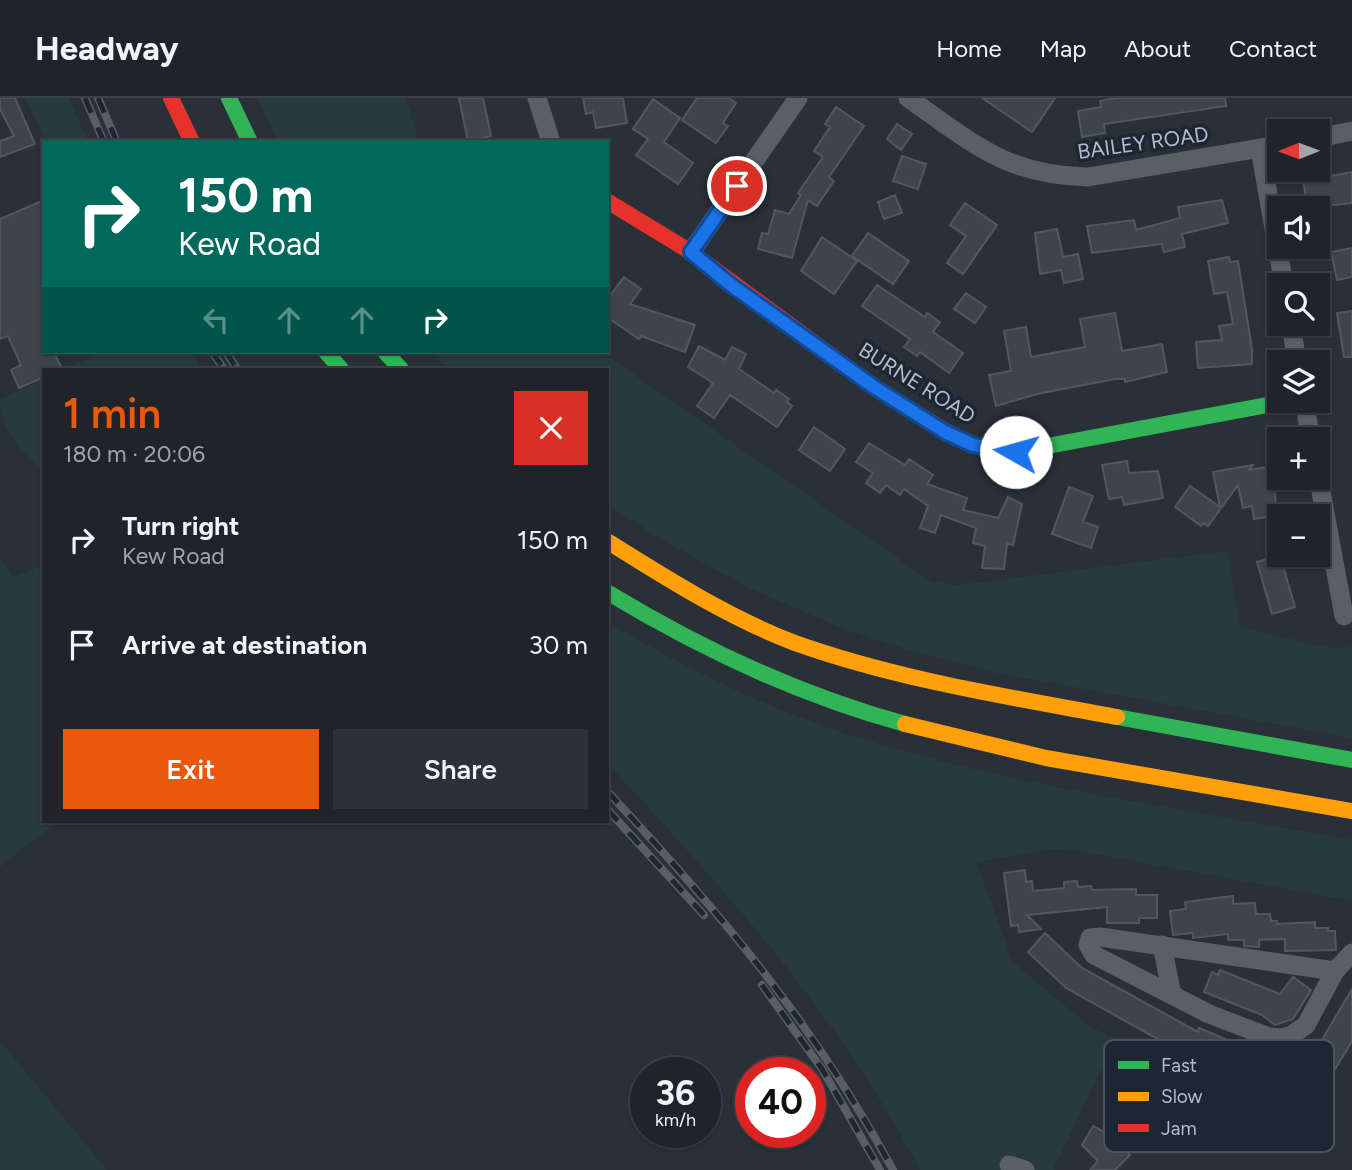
<!DOCTYPE html>
<html lang="en">
<head>
<meta charset="utf-8">
<style>
	body { margin:0; font-family:Figtree,sans-serif; background:#2d3036; color:#f1f3f6; height:100vh; display:flex; flex-direction:column; font-size:26px; white-space:nowrap }
	* { box-sizing:border-box; margin:0 }
	p { font-size:23px; color:#a2a4a8 }
	.icon { flex:none; width:38px; height:38px; fill:none; stroke:currentColor; stroke-width:2; stroke-linecap:round; stroke-linejoin:round }
	.map { position:relative; flex:1; overflow:hidden }
	.side { position:absolute; left:42px; top:270px; width:567px; height:455px; display:flex; flex-direction:column; background:#20242a; border-radius:0px; box-shadow:0 2px 5px #0004,0 0 0 2px #3d4147 }
	.side>* { flex:none }
	.banner { position:absolute; left:42px; top:42px; width:567px; height:214px; border-radius:0px; box-shadow:0 2px 5px #0004,0 0 0 2px #3d4147; background:#00695c; color:#fff; overflow:hidden }
	.needle { width:46px; rotate:269deg }
	.buttons { position:absolute; left:1267px; top:21px; display:grid; gap:14px }
	.buttons a { display:grid; place-items:center; width:63px; height:63px; border-radius:0px; background:#20242a; box-shadow:0 2px 5px #0004,0 0 0 2px #3d4147; font-size:35px }
	.speed { position:absolute; left:630px; top:959px; display:flex; gap:14px; font-size:35px; font-weight:700; text-align:center }
	.speed>* { display:grid; place-content:center; width:91px; height:91px; border-radius:50%; background:#20242a; box-shadow:0 2px 5px #0004,0 0 0 2px #3d4147; line-height:1 }
	.speed small { font-size:18px; font-weight:400 }
	.speed .limit { border:10px solid #d22; background:#fff; color:#111 }
	.pin { position:absolute; display:grid; place-items:center; width:60px; height:60px; color:#fff; margin:-30px; border:4px solid #fff; border-radius:50%; box-shadow:0 2px 7px #0007 }
	.me { position:absolute; width:77px; margin:-38px; rotate:277deg; stroke-linejoin:round; filter:drop-shadow(0 0 5px #0008) }
	.turn { display:flex; align-items:center; gap:24px; height:147px; padding:0 21px; font-size:32px }
	.turn .icon { width:91px; height:91px; stroke-width:2.5 }
	.turn b { display:block; font-size:49px; line-height:60px }
	.lanes { display:flex; align-items:center; height:66px; padding:0 21px; background:#0003; justify-content:center; gap:35px; direction:ltr }
	.lanes .off { opacity:.35 }
	.round { display:grid; place-items:center; flex:none; width:74px; height:74px; border-radius:0px; background:#2d3036 }
	.head { display:flex; align-items:center; justify-content:space-between; height:119px; padding:0 21px }
	h1 { font-size:42px; font-weight:600; line-height:52px; color:#ea580c }
	.cta { display:flex; gap:14px; margin-top:auto; padding:14px 21px }
	.cta a { flex:1; height:80px; border-radius:0px; background:#ea580c; color:#fff; font-size:28px; font-weight:600; line-height:80px; text-align:center }
	.cta a+a { background:#2d3036; color:#f1f3f6 }
	ul { padding:0; list-style:none }
	li { display:flex; align-items:center; gap:21px; height:105px; padding:0 21px }
	li div { flex:1 }
	li b { display:block; font-size:26px }
	li em { font-style:normal }
	header { display:flex; align-items:center; gap:42px; box-sizing:border-box; height:98px; padding:0 35px; background:#20242a; border-bottom:2px solid #3d4147 }
	header strong { font-size:33px }
	nav { display:flex; gap:38px; margin-inline-start:auto; font-size:24px }
	.map>svg:first-child { display:block }
	.green { fill:#273a3e }
	.building { fill:#3f444c; stroke:#52575f; stroke-width:2 }
	.lines { fill:none; stroke-linecap:round; stroke-linejoin:round }
	.street { stroke:#5a5e66; stroke-width:19 }
	.fast { stroke:#30b455; stroke-width:16 }
	.slow { stroke:#ff9f0a; stroke-width:16 }
	.jam { stroke:#e5322d; stroke-width:16 }
	.rail-casing { stroke:#595d64; stroke-width:8 }
	.rail { stroke:#1d2633; stroke-width:5; stroke-dasharray:16; stroke-linecap:butt }
	.route-casing { stroke:#114b97; stroke-width:18 }
	.route { stroke:#1a73e8; stroke-width:12 }
	.labels { text-anchor:middle; stroke-width:7; stroke-linejoin:round; paint-order:stroke }
	.street-label { font-size:21px; fill:#b4bcc9; stroke:#1d2633 }
	.key { fill:#1d2633; stroke:#4a5360; stroke-width:2 }
	.key-label { font-size:19px; fill:#b4bcc9 }
</style>
</head>
<body>
<header>
<strong>Headway</strong>
<nav><a>Home</a><a>Map</a><a>About</a><a>Contact</a></nav>
</header>
<div class="map">
<svg width="1352" height="1072" viewBox="0 0 1352 1072">
	<rect width="100%" height="100%" fill="#2a3038"/>
	<path class="green" d="M24,0H69L88,44H48Z
		M257,0H406L419,44H279Z
		M105,254H191L203,271H66Z
		M432,254H602L932,484L958,487L1227,453L1240,529L1329,550L1352,549V640L992,574L892,547L844,531L749,490L659,440L607,406V271H449Z
		M44,281V373C21,354 0,332 0,301Z
		M0,459L13,479L44,467V723H58L0,769Z
		M607,524C685,570 766,610 853,638C1013,689 1186,711 1352,742V803L1079,753L1053,751L976,764L1013,864L1089,928L1116,942L1053,1072H920C838,916 726,793 607,665Z
		M0,943L107,1072H0Z"/>
	<path class="building" d="M0,0H15L35,46L0,59V43L14,38L0,11Z
		M459,0H483L491,38L468,43Z
		M583,0H623L627,25L596,30L593,14L586,16Z
		M697,0H729L736,5L723,25L728,28L716,45L682,22Z
		M982,0H1055L1032,34Z
		M1116,0H1225L1226,8L1104,26L1105,35L1082,39L1078,13L1101,9L1100,3Z
		M653,1L680,20L664,44L693,65L678,86L636,57L648,41L633,31Z
		M836,9L864,28L829,79L834,83L817,108L808,102L792,160L758,151L762,135L768,136L775,112L789,116L801,97L798,95L823,59L814,53L830,29L825,26Z
		M897,26L912,36L901,52L887,41Z
		M902,58L926,66L918,91L893,83Z
		M1352,74V105L1308,110L1303,83Z
		M895,97L902,115L884,121L878,104Z
		M44,102V254H54L62,271H44V279L19,290L11,272L21,267L8,238L0,241V121Z
		M1222,102L1228,125L1182,136L1185,149L1164,154L1162,146L1092,155L1087,128L1134,122L1136,132L1180,120L1178,109Z
		M965,105L997,127L963,176L947,165L966,138L950,127Z
		M1057,131L1063,159L1078,156L1083,181L1064,185L1061,172L1040,176L1035,135Z
		M868,135L909,163L893,186L852,158Z
		M822,139L857,163L834,196L801,173Z
		M1352,150V179L1337,182L1331,154Z
		M1229,159L1230,164L1238,163L1252,251V266L1198,270L1196,244L1222,242L1219,228L1233,226L1227,194L1214,196L1208,163Z
		M624,179L641,191L630,206L695,227L685,254L641,238L639,241L607,219V202Z
		M877,187L925,219L927,215L940,224L933,234L963,255L949,275L920,254L917,258L904,249L910,241L862,208Z
		M966,195L986,209L975,225L954,211Z
		M1352,213V259H1344L1337,215Z
		M1115,215L1122,253L1162,246L1167,274L1125,284V281H1115L1037,296L996,308L989,277L1011,273L1004,233L1026,229L1031,259L1085,249L1080,221Z
		M699,248L725,262L732,249L746,256L739,271L774,295L776,292L789,301L787,304L792,308L777,329L730,297L714,320L697,308L713,285L688,269Z
		M814,329L845,351L830,373L799,352Z
		M869,345L905,367L909,361L933,377L927,386L967,400L963,412L998,420L1008,399L1022,406L1013,447L1007,446L1004,471L982,470L985,448L973,445L976,430L941,417L935,435L920,430L928,408L904,391L900,397L886,387L880,395L866,385L873,375L856,364Z
		M1127,363L1129,375L1158,373L1163,400L1124,407L1122,399L1109,401L1102,367Z
		M1253,367L1249,372L1272,368L1277,417L1254,421L1252,408L1243,410L1238,387L1208,428L1204,425L1201,428L1175,409L1190,388L1220,409L1213,374Z
		M1069,389L1093,398L1083,424L1098,429L1091,450L1052,436Z
		M1280,457L1295,509L1272,516L1257,464Z
		M1025,772L1026,784L1032,783L1033,793L1064,790V784L1077,783L1078,789L1091,788L1092,792L1136,791V797H1157V820H1139V825H1107V809L1027,817L1041,831L1019,834L1018,827L1011,828L1004,775Z
		M1233,798V806L1255,805L1256,816H1270L1271,823H1277V826L1315,824V830H1328V833H1335L1336,852L1285,853V841L1259,842V849L1244,848V842H1228V836L1193,840V835L1173,837L1170,813L1186,811L1185,804Z
		M1045,835L1082,870L1198,934L1199,930L1248,951L1276,960L1277,956L1302,966L1292,993L1263,983L1256,999L1240,992L1246,978L1172,949L1066,890L1028,854Z
		M1220,872L1280,896L1293,879L1311,892L1293,921L1275,927L1262,917L1204,894L1212,874L1218,877Z
		M1352,891V943L1332,976L1310,962Z
		M1093,1028L1114,1039L1130,1057L1115,1072H1090L1098,1063L1082,1047Z"/>
	<g class="lines">
		<path class="street" d="M537,0L551,44
			M908,0C973,45 1005,77 1088,79L1279,47
			M1318,40L1352,33
			M1260,51L1284,187
			M691,154L798,0
			M1291,226L1297,264
			M1304,303L1311,341
			M1318,377L1344,518
			M1162,847L1172,897
			M1335,873L1100,839L1090,840L1088,847L1094,857L1209,916L1269,939L1282,940L1292,937L1306,927L1335,873L1352,855
			M1009,1067L1025,1072"/>
		<path class="fast" d="M229,0L250,44
			M326,254L341,271
			M385,254L401,271
			M952,337L973,347L1016,354L1289,303
			M607,494C701,551 799,597 905,626
			M1117,619L1352,662"/>
		<path class="slow" d="M607,443C666,480 729,520 795,545C899,582 1009,599 1117,619
			M905,626L1046,660L1352,713"/>
		<path class="jam" d="M171,0L192,44
			M607,103L691,154L874,289L952,337"/>
		<defs>
			<path id="rail" d="M85,0L104,44
				M98,0L117,44
				M212,254L224,271
				M226,254L237,271
				M607,693C719,813 815,927 893,1072
				M607,711L704,817
				M762,887L822,971L880,1072"/>
		</defs>
		<use href="#rail" class="rail-casing"/>
		<use href="#rail" class="rail"/>
	</g>
	<g class="lines">
		<defs>
			<path id="route" d="M737,88L691,154L731,187L874,289L945,334L973,347L1016,354"/>
		</defs>
		<use href="#route" class="route-casing"/>
		<use href="#route" class="route"/>
	</g>
	<g class="labels">
		<g class="street-label">
			<text transform="translate(1143 45) rotate(-8)" y="7">BAILEY ROAD</text>
			<text transform="translate(917 285) rotate(32)" y="7">BURNE ROAD</text>
		</g>
	</g>
	<rect x="1104" y="942" width="230" height="112" rx="10" class="key"/>
	<rect x="1118" y="963" width="31" height="8" fill="#30b455"/>
	<rect x="1118" y="994" width="31" height="9" fill="#ff9f0a"/>
	<rect x="1118" y="1026" width="31" height="8" fill="#e5322d"/>
	<g class="key-label">
		<text x="1161" y="974">Fast</text>
		<text x="1161" y="1005">Slow</text>
		<text x="1161" y="1037">Jam</text>
	</g>
</svg>
<div class="buttons">
<a><svg class="needle" viewBox="-14 -14 28 28"><path d="M0-13l5 13h-10z" fill="#e53935"/><path d="M0 13l5-13h-10z" fill="#a2a4a8"/></svg></a>
<a><svg class="icon" aria-label="sound" viewBox="0 0 24 24"><path d="M4 9h4l5-4v14l-5-4H4zM17 9q2 3 0 6"/></svg></a>
<a><svg class="icon" aria-label="search" viewBox="0 0 24 24"><circle cx="10" cy="10" r="6"/><path d="M15 15l6 6"/></svg></a>
<a><svg class="icon" aria-label="layers" viewBox="0 0 24 24"><path d="M12 4l9 5-9 5-9-5zM3 14l9 5 9-5"/></svg></a>
<a>+</a>
<a>−</a>
</div>
<div class="speed"><div>36<small>km/h</small></div><div class="limit">40</div></div>
<div class="pin" style="left:737px;top:88px;background:#d93025"><svg class="icon" aria-label="arrive" viewBox="0 0 24 24"><path d="M6 21V4h12l-3 4 3 4H6"/></svg></div>
<svg class="me" style="left:1016px;top:354px" viewBox="-20 -20 40 40"><circle r="19" fill="#fff"/><path d="M0-13L10 11 0 6-10 11z" fill="#1a73e8"/></svg>
<div class="banner">
<div class="turn"><svg class="icon" aria-label="right" viewBox="0 0 24 24"><path d="M7 20v-9h11M14 6l5 5-5 5"/></svg><div><b>150 m</b>Kew Road</div></div>
<div class="lanes"><svg class="icon off" aria-label="left" viewBox="0 0 24 24"><path d="M17 20v-9H6M10 6l-5 5 5 5"/></svg><svg class="icon off" aria-label="ahead" viewBox="0 0 24 24"><path d="M12 20V5M6 11l6-6 6 6"/></svg><svg class="icon off" aria-label="ahead" viewBox="0 0 24 24"><path d="M12 20V5M6 11l6-6 6 6"/></svg><svg class="icon" aria-label="right" viewBox="0 0 24 24"><path d="M7 20v-9h11M14 6l5 5-5 5"/></svg></div>
</div>
<section class="side">
<div class="head"><div><h1>1 min</h1><p>180 m · 20:06</p></div><a class="round" style="background:#d93025;color:#fff"><svg class="icon" aria-label="close" viewBox="0 0 24 24"><path d="M6 6l12 12M18 6L6 18"/></svg></a></div>
<ul>
<li><svg class="icon" aria-label="right" viewBox="0 0 24 24"><path d="M7 20v-9h11M14 6l5 5-5 5"/></svg><div><b>Turn right</b><p>Kew Road</p></div><em>150 m</em></li>
<li><svg class="icon" aria-label="arrive" viewBox="0 0 24 24"><path d="M6 21V4h12l-3 4 3 4H6"/></svg><div><b>Arrive at destination</b></div><em>30 m</em></li>
</ul>
<div class="cta"><a>Exit</a><a>Share</a></div>
</section>
</div>
</body>
</html>
